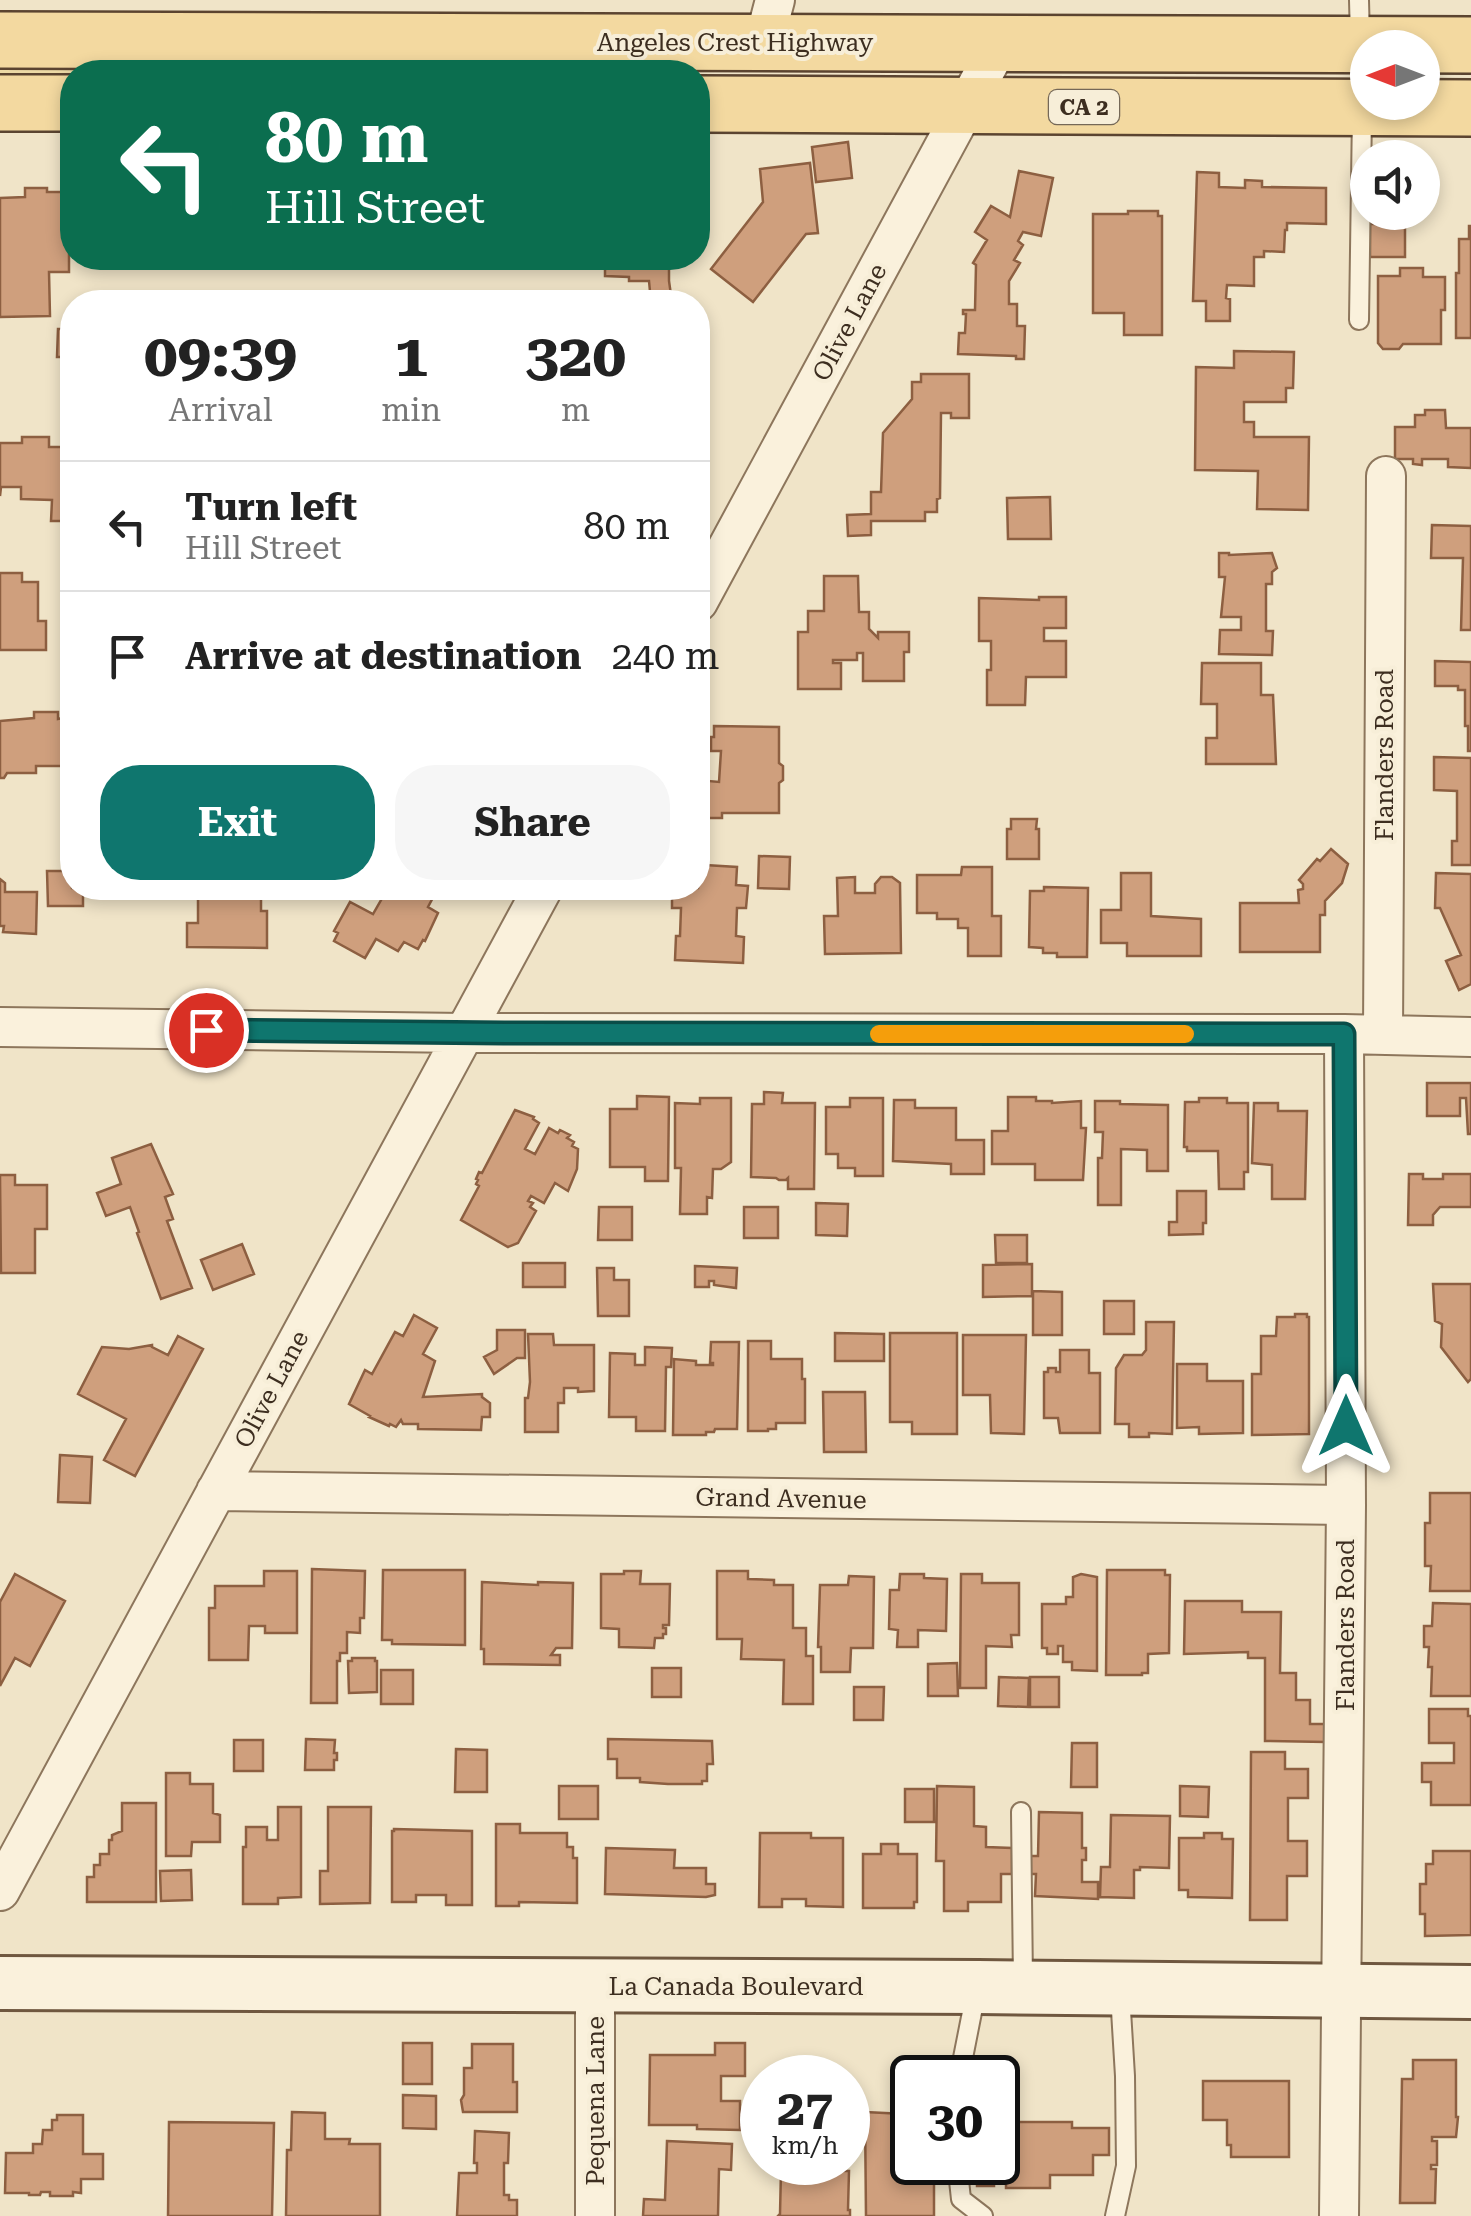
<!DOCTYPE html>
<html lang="en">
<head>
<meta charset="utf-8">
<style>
	body { margin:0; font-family:"Roboto Serif",serif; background:#f6f6f6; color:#222; height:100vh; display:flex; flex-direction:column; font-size:38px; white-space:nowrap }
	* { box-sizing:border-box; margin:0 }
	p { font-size:32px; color:#767676 }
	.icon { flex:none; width:55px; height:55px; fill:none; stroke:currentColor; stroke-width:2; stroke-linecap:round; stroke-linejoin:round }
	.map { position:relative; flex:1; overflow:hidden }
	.details { position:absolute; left:60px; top:290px; width:650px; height:610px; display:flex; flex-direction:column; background:#fff; border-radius:40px; box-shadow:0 5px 15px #0003 }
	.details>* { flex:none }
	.hud { position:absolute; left:60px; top:60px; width:650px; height:210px; border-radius:40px; box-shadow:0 5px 15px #0003; background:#0b6e4f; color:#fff; overflow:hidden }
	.needle { width:65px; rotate:270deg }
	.tools { position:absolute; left:1350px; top:30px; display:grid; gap:20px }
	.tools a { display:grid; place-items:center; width:90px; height:90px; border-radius:50%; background:#fff; box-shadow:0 5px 15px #0003; font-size:50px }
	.speed { position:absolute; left:740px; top:2055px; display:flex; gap:20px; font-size:50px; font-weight:700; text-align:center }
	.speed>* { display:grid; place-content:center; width:130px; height:130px; border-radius:50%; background:#fff; box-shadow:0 5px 15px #0003; line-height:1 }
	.speed small { font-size:25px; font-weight:400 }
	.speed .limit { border:5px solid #111; border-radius:15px; background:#fff; color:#111 }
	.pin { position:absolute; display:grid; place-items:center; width:85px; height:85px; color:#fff; margin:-42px; border:5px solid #fff; border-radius:50%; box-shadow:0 2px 10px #0007 }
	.me { position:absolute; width:110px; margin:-55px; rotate:0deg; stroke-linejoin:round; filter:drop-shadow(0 0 8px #0008) }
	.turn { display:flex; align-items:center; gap:35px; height:210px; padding:0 40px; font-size:45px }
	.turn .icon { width:130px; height:130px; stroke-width:2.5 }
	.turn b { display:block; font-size:70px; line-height:85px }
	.eta { display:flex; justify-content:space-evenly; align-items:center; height:170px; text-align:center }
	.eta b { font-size:60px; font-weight:700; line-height:70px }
	.cta { display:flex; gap:20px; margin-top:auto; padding:20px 40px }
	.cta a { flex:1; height:115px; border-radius:40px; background:#0f766e; color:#fff; font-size:40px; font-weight:700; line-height:115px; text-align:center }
	.cta a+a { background:#f6f6f6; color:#222 }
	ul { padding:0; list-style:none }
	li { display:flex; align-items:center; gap:30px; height:130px; padding:0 40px; border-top:2px solid #e0e0e0 }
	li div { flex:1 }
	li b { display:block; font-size:38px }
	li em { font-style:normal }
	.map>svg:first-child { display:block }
	.sand { fill:#ecd9a5 }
	.building { fill:#cf9f7d; stroke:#8d5f41; stroke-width:2.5 }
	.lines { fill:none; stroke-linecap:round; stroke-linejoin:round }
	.lane-casing { stroke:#8d765c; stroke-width:22 }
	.street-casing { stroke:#8d765c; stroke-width:42 }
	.secondary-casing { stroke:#6f573f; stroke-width:58 }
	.primary-casing { stroke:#5b4430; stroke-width:60 }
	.lane { stroke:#faf1dc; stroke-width:18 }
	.street { stroke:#faf1dc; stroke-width:38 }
	.secondary { stroke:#faf1dc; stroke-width:52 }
	.primary { stroke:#f3d9a0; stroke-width:55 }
	.route-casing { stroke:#0a4d48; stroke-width:25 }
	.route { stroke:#0f766e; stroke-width:18 }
	.slow { stroke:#f59e0b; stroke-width:18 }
	.labels { text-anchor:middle; stroke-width:8; stroke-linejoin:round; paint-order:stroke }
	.shield { fill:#f7eed8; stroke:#756857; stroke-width:2.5 }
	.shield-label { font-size:22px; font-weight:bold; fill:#3d2e20 }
	.street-label { font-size:25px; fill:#3d2e20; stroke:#f7eed8 }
</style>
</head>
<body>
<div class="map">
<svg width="1471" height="2216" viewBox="0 0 1471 2216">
	<rect width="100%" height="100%" fill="#f0e4c8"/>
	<path class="sand" d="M0,62L650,67L651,72H72V88L0,87Z"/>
	<path class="building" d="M848,142L852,178L816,182L812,147Z
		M810,163L818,233L806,234L753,302L711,269L763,202L760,169Z
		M1019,171L1053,178L1041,236L1023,232L1018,241L1023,245L1014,260L1020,263L1009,281V304H1017V326H1025L1024,359H1016V356L958,354L959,333H965L966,314H963V310H975L976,265L973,263L987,240L975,232L991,206L1010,217Z
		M1197,172L1219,173V187L1245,188V180L1262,181V187L1326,188V224L1287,223V230H1285L1284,252L1264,251V257H1254V286L1227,285L1226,298L1230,299V321H1206V301H1193Z
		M25,188H47V192H72V251L69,252V272H49L50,316L0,317V198L25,197Z
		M1128,211H1158V216H1162V335H1124V313H1093V214H1128Z
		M1370,224H1405V257H1370Z
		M1469,226H1471V338H1456V273H1459V239H1469Z
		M525,258H669V281L672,302H651L649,281H629V277L605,276V266L525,264Z
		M1400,268H1423V277H1445V310H1441V344H1403L1399,349H1383L1378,343V276H1400Z
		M70,318H72V367H70V357H57L58,329H70Z
		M1234,351L1294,352L1293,388H1286V402H1244V422H1254V437H1309L1308,510L1257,509L1258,471L1195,470L1196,367L1234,368Z
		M921,374H969V418H951V413H941L940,498L937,499V512H925V521H871V535L848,536L847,515L871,514V492H881L883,433L912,399V382H921Z
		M1425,410H1445L1446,428H1471V468L1448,467V459H1422V465L1413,464V459H1395V427H1415V415H1425Z
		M22,437H49V447H72V521H51L52,500L21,499V487H1L0,496V443H22Z
		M1050,497L1051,539H1008L1007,498Z
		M1432,525L1471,526V630H1461L1463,558H1431Z
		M1219,553H1229V555L1272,553L1277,568L1272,572V584H1266V631H1273L1272,655L1219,654L1220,630H1241V617H1221L1225,577H1219Z
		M0,573H22V582H38V621H46V650H0Z
		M824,576H858L859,612H869V629L878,638V632H909V652H904V681H863V653H857V660H833V663H841V689H798V632H808V611H824Z
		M1039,597H1066V628H1044V641H1066V677H1026L1025,705H987V670H991V641H979V598L1039,600Z
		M1435,661L1471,662V751H1468V726H1465V690H1458V686H1435Z
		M1202,663H1261V695H1273L1276,764H1206V738H1217V704H1201Z
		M34,712H58V719L72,716V754H66V766H36V773H7L4,778H0V721L34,718Z
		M714,726L779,727V763L783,766V780L779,783V813H722V818H698V780L719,782L721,751H711V737H714Z
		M1434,757L1471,758V865H1452V841H1457V791L1434,790Z
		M1011,819H1037L1036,829H1039V859H1007V829H1011Z
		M1331,849L1348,864L1342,883L1325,901V915H1320V952H1240V903H1299L1298,890L1303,889V884L1299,880L1317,859L1320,861Z
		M759,856L790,857L789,889L758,888Z
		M705,865L737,867L736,885L748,886L746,908H737L736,936L744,937L743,963L675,960L676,936H680L681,908H672V888H698V869H705Z
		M962,867H992V916H1001V956H968V928H958V919H937V913H917V875H961Z
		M47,871H72V888H83V906H48Z
		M1121,873H1151V916L1201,919V956H1127V943H1101V910H1121Z
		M1436,873L1471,874V984L1459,990L1446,961L1461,955L1440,908H1435Z
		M855,877V893H875V884L881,877H892L900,883L901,953L825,954L824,916H838L837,878Z
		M0,879L5,883V892H37L36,934L3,932L4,926H0Z
		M1044,887L1088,888L1087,957H1057V953H1043V948L1029,947L1030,891H1044Z
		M198,888H261V911H267V948L187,947V923H198Z
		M388,888H438L428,907L438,913L425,941L423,940L418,949L404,942L398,951L376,939L365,958L334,941L338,933L334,931L350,902L373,914Z
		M1427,1083H1471V1134H1468L1466,1098H1460V1116H1427Z
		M764,1092L783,1093L782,1103H815L814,1189H788V1178L786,1180H779L776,1178L751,1177L752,1104H764Z
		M637,1096L669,1097L668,1181H645V1167H610V1109H637Z
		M1008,1097H1036V1101H1052V1103L1081,1101V1128H1086L1083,1180H1035V1164H992V1131H1008Z
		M700,1098H731V1162L721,1169H713L712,1198L707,1197V1214H680L681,1168H675V1103L700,1104Z
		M850,1098H883V1176H855V1168H838V1154H826V1107H850Z
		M1199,1098H1227V1103H1248V1172H1244V1189H1219L1218,1151H1187V1147H1184L1185,1102H1199Z
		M894,1100H915V1108H956V1140H984V1174H951V1164L893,1161Z
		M1095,1101H1120V1104L1168,1105V1171H1147V1150L1121,1149V1205H1098V1158H1102L1103,1132H1095Z
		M1254,1103H1278V1111H1307L1305,1199H1272V1165L1252,1163Z
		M515,1110L534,1117L533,1119L539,1123L525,1149L535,1154L549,1128L558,1133L560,1130L570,1135L567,1138L574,1142L572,1146L578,1149L577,1169L568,1191L555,1183L544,1203L531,1196L528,1201L533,1203L530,1207L536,1211L518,1243L508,1247L461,1220L479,1186L476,1184L478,1180L476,1179L479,1172L482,1173Z
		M151,1144L173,1194L165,1197L173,1219L167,1221L192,1288L161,1299L137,1233L139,1232L130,1207L106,1216L97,1193L121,1184L112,1158Z
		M1409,1174H1423V1179H1443V1174H1471V1207H1440L1433,1215V1225H1408Z
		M0,1175H15V1185H47V1229H35V1273H1Z
		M1177,1191H1206V1223H1203V1234L1169,1235V1222H1177Z
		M816,1203L848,1204L847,1236L816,1235Z
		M599,1207H632V1240H598Z
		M744,1207H778V1238H744Z
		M995,1235H1027V1263H996Z
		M242,1244L254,1274L213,1290L201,1260Z
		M523,1263H565V1287H523Z
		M1032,1264V1296L983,1297V1265Z
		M695,1266L737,1268L736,1288L714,1285V1281H709V1287H695Z
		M597,1268H614V1280H629V1316H598Z
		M1433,1284H1471V1379L1468,1382L1441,1347L1442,1324L1435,1321Z
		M1033,1291L1062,1292V1335H1033Z
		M1104,1301H1134V1334H1104Z
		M1295,1314H1307V1317H1309V1434L1252,1435V1374H1261V1336H1276L1277,1317H1295Z
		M414,1315L437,1328L423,1354L435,1361L423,1397L482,1394V1397L490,1403V1417H482L481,1430L418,1429V1424H403L401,1420L396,1427L390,1424L389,1426L369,1417L370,1416L349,1404L365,1370L372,1374L395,1332L403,1336Z
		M1146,1322H1174L1172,1434L1149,1433V1437H1129V1424H1115L1116,1368L1124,1355H1142L1146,1350Z
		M497,1330H525V1358H517L494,1374L484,1357L497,1350Z
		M835,1333L884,1334V1361H835Z
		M890,1333H957V1434H912V1422H890Z
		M528,1334H553L554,1345H594V1391L578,1392V1388H564V1403H558V1432H525V1398H528L530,1382Z
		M963,1335H1026L1024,1434L991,1433L990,1395H963Z
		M178,1336L203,1349L135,1476L104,1460L126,1419L78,1394L102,1347L129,1349L152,1345V1347L168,1355Z
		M748,1341H771V1359H802V1379H805V1423H776V1429H768V1431H748Z
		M711,1342H739L737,1429H715L714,1432H706V1435H673L674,1359L696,1361V1365H713V1363H710Z
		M645,1347L672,1348L671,1367H666L665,1431H636V1417H609L610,1353L635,1354V1365H645Z
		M1060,1350H1089V1373H1100V1433H1060L1058,1418H1044V1372H1048V1368H1056V1372H1060Z
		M1177,1364H1207V1381H1243V1433L1199,1434V1427L1177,1428Z
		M823,1392H865L866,1452H824Z
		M60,1455L92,1457L90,1503L58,1502Z
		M1430,1493H1471V1591H1430L1431,1566H1425V1523H1430Z
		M312,1569L365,1571L364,1618H360V1633L347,1632V1653H340V1661H337V1703H311Z
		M383,1570H465V1645L392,1644V1640H382Z
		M1107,1570H1165V1575H1170L1169,1653L1148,1654V1673H1142V1675H1106Z
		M264,1571H297V1633H265V1626H249L248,1660H209V1608H215V1586H264Z
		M624,1571H641L640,1584H670L669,1625H663V1628H666V1634H663V1638H655L654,1648L619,1647V1629L601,1628V1574H624Z
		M717,1571H748V1579L774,1580V1585H793V1628H806V1656H813V1704H783L784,1660L741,1659L742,1639H717Z
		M15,1574L65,1601L30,1666L15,1658L0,1686V1602Z
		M900,1574H924V1578L947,1579L946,1631L918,1630V1647H897L898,1630L889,1629L890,1590H899Z
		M961,1574H982V1583H1019V1635H1011L1012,1647L986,1646V1688H960Z
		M1081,1574L1097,1577V1671L1072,1670V1662H1063V1646H1058V1654H1047V1648H1042V1604H1066V1597H1073V1577Z
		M849,1576L874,1577L873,1648H851L850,1672H821V1647H818L820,1585H848Z
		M482,1582L538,1585V1582L573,1583L572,1648H556L551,1655H560V1665L484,1664V1649H481Z
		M1185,1601H1242V1612H1281L1280,1673H1296V1700H1310V1724H1325V1742L1265,1741V1658H1248V1652L1184,1654Z
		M1433,1603L1471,1604V1696H1431L1432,1667H1428L1429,1647H1424V1626H1432Z
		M352,1658H375V1661H377V1692L349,1693L348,1661H352Z
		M957,1663L958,1696H928V1664Z
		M652,1668H681V1697H652Z
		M381,1670H413V1704H381Z
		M999,1677L1029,1678L1028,1707L998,1706Z
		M1030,1677H1059V1707H1030Z
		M854,1687H884L883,1720H854Z
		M1429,1709H1468V1716H1471V1805H1431V1782H1422V1763H1454V1743H1429Z
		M306,1739L335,1740L334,1753H337V1760H334V1770H305Z
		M608,1739L712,1741L713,1764H707V1781H702V1784H668L640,1782V1778H617V1759H608Z
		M234,1740H263V1771H234Z
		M1072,1743H1097V1787H1071Z
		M456,1749L487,1750V1792H455Z
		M1251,1752H1285V1769H1308V1798H1288V1841H1307V1876H1287V1920H1250Z
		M166,1773H190V1784H213V1813L220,1815V1842H192L191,1856H166Z
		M559,1786H598V1819H559Z
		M937,1786L974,1787V1826L986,1827V1847L1012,1848V1874H1001V1902H968V1911H944V1861H936Z
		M1180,1786L1209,1787L1208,1817L1180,1816Z
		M905,1789H934V1822H905Z
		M122,1803H156V1902H87V1877H94V1865H100V1854H109V1840H112V1835L122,1831Z
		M278,1807H301V1897L278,1898V1904H243V1847H246V1827H267V1840H278Z
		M328,1807H371L370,1903L320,1904V1871H328Z
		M1039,1812L1082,1813V1848H1086V1860H1082V1882H1098V1899L1035,1896L1036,1874H1028L1029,1856H1038Z
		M1111,1815L1170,1816L1169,1868L1140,1867V1870H1134V1898L1100,1897L1101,1867H1110Z
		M496,1824H520V1833H567V1847H573V1858H577V1903L519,1902V1906H496Z
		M394,1829L472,1831V1905H446V1895H416V1902H392V1831H394Z
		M760,1833H811V1838H843V1907L806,1906V1899H782V1907H759Z
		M1204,1833H1222V1839H1233L1232,1898L1188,1897V1890H1179V1838H1204Z
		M881,1844H898V1854H917V1902H914V1908H863V1854H881Z
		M606,1848L675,1850L674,1868H706V1884H715V1895L706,1897L605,1894Z
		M1433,1851H1471V1935L1425,1936V1914H1420V1884H1426V1864H1433Z
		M191,1870L192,1900L161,1901L160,1871Z
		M403,2043H432V2084H403Z
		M715,2043H745V2076H721V2101H740V2130L697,2129V2125H649L650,2055H715Z
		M472,2044H513V2082H517V2112H463L461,2100L464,2095V2068H472Z
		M1413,2060H1456V2117H1458L1456,2137H1432V2141H1437V2165H1431V2169H1436L1435,2203H1400L1402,2079H1413Z
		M1203,2081H1289V2157H1231V2145H1227V2120H1203Z
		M403,2095L436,2096V2129L403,2128Z
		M292,2112L325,2113V2139H350L349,2144H380V2216H286L287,2150H291Z
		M865,2112L904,2114V2137H912V2162H916L915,2179L934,2180V2216H866Z
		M57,2115H83V2154H103V2179H81V2193L73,2192V2196H50V2192H41L40,2195H29V2193H5L6,2153H33V2144H42L43,2130H52V2120H57Z
		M169,2122L274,2123L272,2216H168Z
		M1009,2122H1072V2128H1109V2155H1093V2175H1050V2188H1006V2182H994V2186H977V2162H998V2160H1009Z
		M475,2131L509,2133L508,2163H504V2195H509V2200H517V2216H457L459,2173H477V2163H474Z
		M667,2141L732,2144L731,2170L719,2169L718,2216H643L644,2199L665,2200Z
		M781,2170L849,2171L848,2210H850V2216H778L780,2214Z"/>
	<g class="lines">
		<defs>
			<path id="lane" d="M1359,0L1360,39
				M1359,320L1362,113
				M1021,1812L1023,1982
				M959,2078L976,1992
				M957,2162L961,2199L983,2216
				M1115,2216L1126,2166L1125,2076L1120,1994"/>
			<path id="street" d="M764,42L775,0
				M698,602L1000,43
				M0,1027L464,1033L1344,1034L1471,1037
				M1383,1035L1386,476
				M216,1491L1346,1505
				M0,1891L543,888
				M595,2216V1985
				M1339,2216L1346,1505L1344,1034"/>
			<path id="secondary" d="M0,1983L978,1987L1471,1992"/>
			<path id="primary" d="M0,40L1471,45
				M0,103H72
				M698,104L1471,108"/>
		</defs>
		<use href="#lane" class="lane-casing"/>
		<use href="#street" class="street-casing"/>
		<use href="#secondary" class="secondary-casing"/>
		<use href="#primary" class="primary-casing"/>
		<use href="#lane" class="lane"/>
		<use href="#street" class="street"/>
		<use href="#secondary" class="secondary"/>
		<use href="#primary" class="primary"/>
	</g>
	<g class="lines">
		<defs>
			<path id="route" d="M206,1030L504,1033L1344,1034L1346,1426"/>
		</defs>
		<use href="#route" class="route-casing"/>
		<use href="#route" class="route"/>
		<path class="slow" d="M879,1034H1185"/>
	</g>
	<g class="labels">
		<rect class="shield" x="1049" y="90" width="70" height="34" rx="8"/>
		<g class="shield-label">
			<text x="1084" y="115">CA 2</text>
		</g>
		<g class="street-label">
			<text x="735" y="51">Angeles Crest Highway</text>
			<text transform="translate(849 322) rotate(-62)" y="9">Olive Lane</text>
			<text transform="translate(1384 755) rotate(-90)" y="9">Flanders Road</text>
			<text transform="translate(271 1389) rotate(-62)" y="9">Olive Lane</text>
			<text transform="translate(781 1498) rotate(1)" y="9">Grand Avenue</text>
			<text transform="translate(1345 1625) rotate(-90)" y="9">Flanders Road</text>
			<text x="736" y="1995">La Canada Boulevard</text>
			<text transform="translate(595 2101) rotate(-90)" y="9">Pequena Lane</text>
		</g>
	</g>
</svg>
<div class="tools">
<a><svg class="needle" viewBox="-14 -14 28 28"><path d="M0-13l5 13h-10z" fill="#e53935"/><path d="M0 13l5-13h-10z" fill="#767676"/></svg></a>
<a><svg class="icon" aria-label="sound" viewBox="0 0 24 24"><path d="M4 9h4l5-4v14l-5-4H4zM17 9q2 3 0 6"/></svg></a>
</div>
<div class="speed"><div>27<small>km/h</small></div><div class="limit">30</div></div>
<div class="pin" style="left:206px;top:1030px;background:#d93025"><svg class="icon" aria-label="arrive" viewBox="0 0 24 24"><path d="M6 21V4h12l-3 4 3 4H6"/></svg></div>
<svg class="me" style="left:1346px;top:1426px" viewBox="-20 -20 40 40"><path d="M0-17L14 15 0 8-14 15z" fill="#0f766e" stroke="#fff" stroke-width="4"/></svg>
<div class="hud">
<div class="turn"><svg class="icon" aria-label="left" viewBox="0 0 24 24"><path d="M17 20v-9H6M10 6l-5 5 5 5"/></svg><div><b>80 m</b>Hill Street</div></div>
</div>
<section class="details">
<div class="eta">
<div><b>09:39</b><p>Arrival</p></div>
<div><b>1</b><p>min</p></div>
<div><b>320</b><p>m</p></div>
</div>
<ul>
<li><svg class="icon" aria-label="left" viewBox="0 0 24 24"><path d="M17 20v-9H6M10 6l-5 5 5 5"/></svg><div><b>Turn left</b><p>Hill Street</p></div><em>80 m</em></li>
<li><svg class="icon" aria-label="arrive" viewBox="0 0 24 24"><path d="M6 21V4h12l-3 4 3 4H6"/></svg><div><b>Arrive at destination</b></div><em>240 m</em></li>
</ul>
<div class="cta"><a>Exit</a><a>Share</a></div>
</section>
</div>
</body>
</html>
